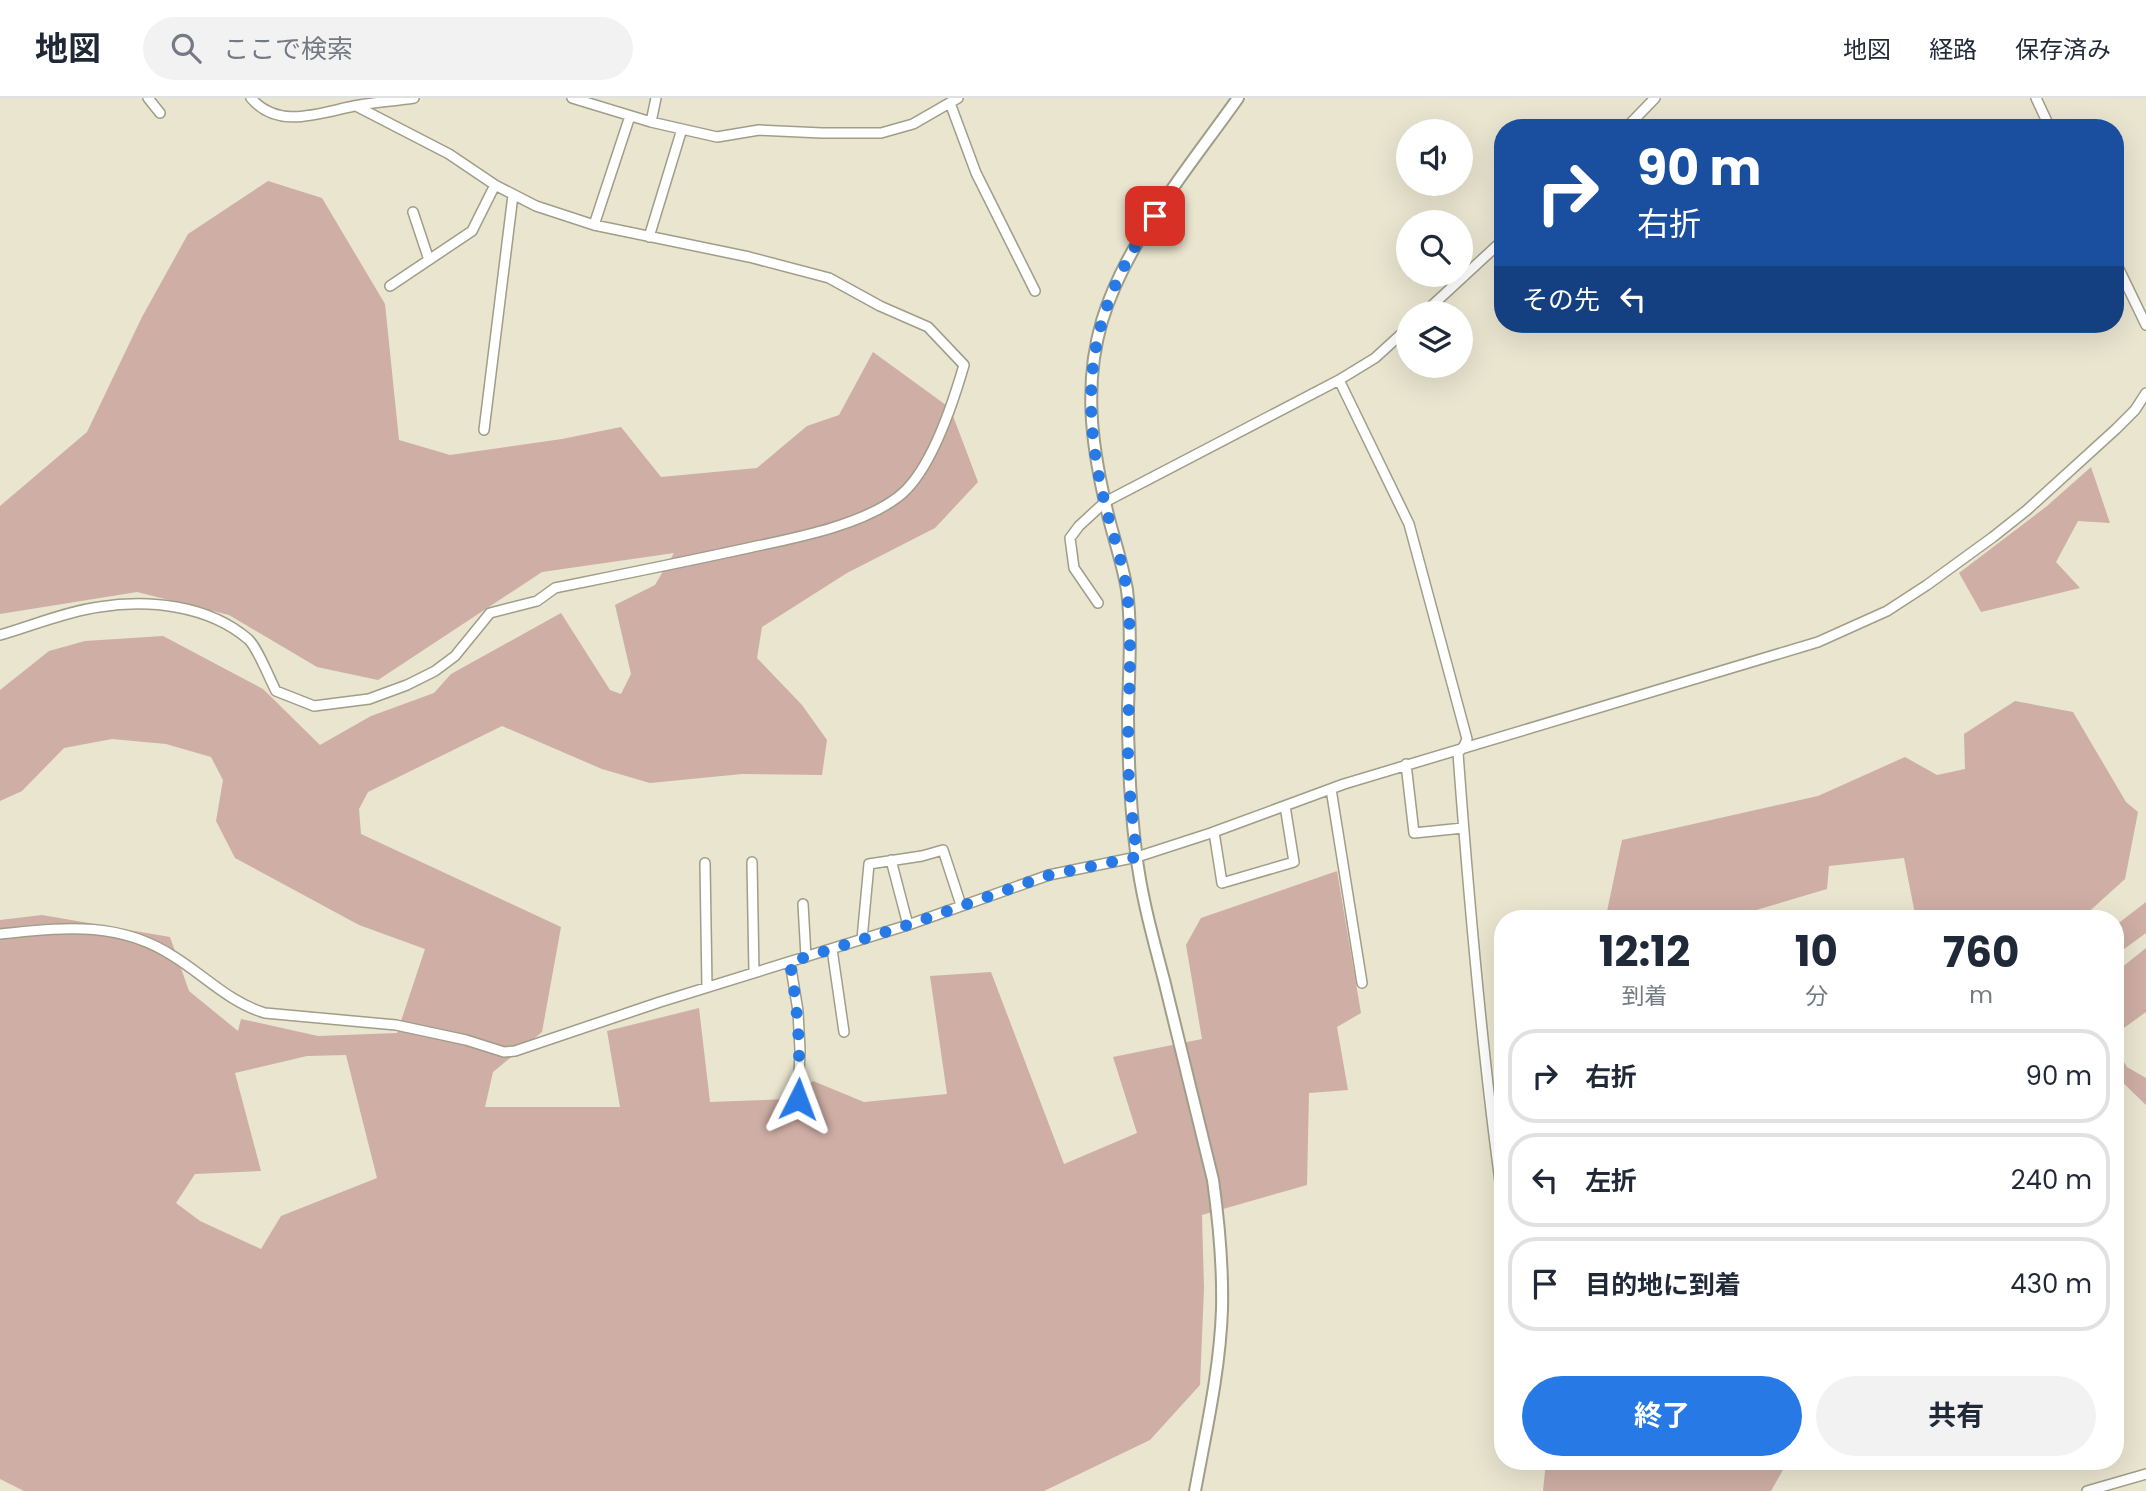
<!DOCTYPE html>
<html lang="ja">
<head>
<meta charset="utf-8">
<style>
	body { margin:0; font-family:Poppins,"Noto Sans JP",sans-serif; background:#f2f2f3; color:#1f2937; height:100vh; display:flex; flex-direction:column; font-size:26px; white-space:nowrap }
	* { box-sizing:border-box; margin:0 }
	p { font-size:23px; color:#747a83 }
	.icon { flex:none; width:38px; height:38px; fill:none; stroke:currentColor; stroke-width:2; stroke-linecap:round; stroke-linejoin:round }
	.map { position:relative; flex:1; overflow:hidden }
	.panel { position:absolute; left:1494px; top:812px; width:630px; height:560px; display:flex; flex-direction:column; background:#fff; border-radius:28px; box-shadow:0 7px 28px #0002 }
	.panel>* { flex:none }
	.banner { position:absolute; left:1494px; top:21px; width:630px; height:214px; border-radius:28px; box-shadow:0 7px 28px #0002; background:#1a4fa0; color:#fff; overflow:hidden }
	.controls { position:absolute; left:1396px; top:21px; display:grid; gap:14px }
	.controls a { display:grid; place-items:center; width:77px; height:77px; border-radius:50%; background:#fff; box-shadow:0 7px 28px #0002; font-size:35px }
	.pin { position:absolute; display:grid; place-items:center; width:60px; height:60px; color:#fff; margin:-30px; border-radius:14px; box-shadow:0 4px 10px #0006 }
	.me { position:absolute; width:77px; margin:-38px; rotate:3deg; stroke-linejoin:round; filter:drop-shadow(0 0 5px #0008) }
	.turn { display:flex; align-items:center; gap:24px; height:147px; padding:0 28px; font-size:32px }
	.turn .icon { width:91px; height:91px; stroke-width:2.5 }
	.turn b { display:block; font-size:49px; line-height:60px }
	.then { display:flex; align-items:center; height:66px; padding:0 28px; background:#0003; gap:14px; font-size:26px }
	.eta { display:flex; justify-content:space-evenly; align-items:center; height:119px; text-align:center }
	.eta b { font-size:42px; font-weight:700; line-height:49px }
	.button { display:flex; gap:14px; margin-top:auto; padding:14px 28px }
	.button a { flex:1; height:80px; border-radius:42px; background:#277ae5; color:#fff; font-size:28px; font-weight:700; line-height:80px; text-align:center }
	.button a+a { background:#f2f2f3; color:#1f2937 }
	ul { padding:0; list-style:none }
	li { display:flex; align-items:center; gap:21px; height:94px; margin:0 14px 10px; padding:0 14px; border:4px solid #e0e1e3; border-radius:28px }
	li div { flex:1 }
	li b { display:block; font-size:26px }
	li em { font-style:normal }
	header { display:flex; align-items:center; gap:42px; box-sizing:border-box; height:98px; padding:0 35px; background:#fff; border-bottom:2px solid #e0e1e3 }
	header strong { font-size:33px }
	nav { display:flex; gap:38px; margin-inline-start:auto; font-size:24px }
	.search { width:490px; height:63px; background:#f2f2f3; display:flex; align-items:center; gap:18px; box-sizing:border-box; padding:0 24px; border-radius:38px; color:#747a83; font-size:26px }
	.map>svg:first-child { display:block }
	.green { fill:#ceaea5; fill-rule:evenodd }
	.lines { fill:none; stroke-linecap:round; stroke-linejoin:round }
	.minor-casing { stroke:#a09d89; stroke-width:12 }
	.tertiary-casing { stroke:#a09d89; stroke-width:14 }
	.minor { stroke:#fff; stroke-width:9 }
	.tertiary { stroke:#fff; stroke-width:10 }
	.route { stroke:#277ae5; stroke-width:12; stroke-dasharray:0 21.6 }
</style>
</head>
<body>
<header>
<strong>地図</strong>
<div class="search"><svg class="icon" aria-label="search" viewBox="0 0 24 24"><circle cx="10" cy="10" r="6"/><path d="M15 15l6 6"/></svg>ここで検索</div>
<nav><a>地図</a><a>経路</a><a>保存済み</a></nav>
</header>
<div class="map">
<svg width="2146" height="1393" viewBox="0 0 2146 1393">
	<rect width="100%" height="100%" fill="#e9e5cf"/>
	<path class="green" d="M268,83L322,100L385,206L399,342L450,357L562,341L621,329L661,379L757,370L807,328L839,317L873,254L950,310L978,384L935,430L847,475L762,529L757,560L802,607L827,642L822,677L742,676L650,685L602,671L502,628L368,694L359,711L361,736L561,829L542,934L493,974L485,1009H620L607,933L699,910L710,1004L791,1001L813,983L864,1004L947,996L930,878L991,874L1064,1066L1137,1035L1113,959L1202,941L1186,847L1201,820L1337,773L1361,915L1337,929L1348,992L1309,995L1307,1087L1202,1117L1204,1190L1200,1287L1150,1342L1044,1393H24L0,1381V822L42,817L170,839L189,893L238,933L241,921L318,938L397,935L425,851L359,827L235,760L216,723L223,682L211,659L166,646L112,641L64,650L22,693L0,703V592L49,553L85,543L163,538L263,591L320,647L371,618L434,595L451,576L561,515L610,592L621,596L631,576L615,507L655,487L674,455L542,474L378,582L317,569L229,517L137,494L0,516V408L87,334L142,219L188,136ZM346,957L377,1080L281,1118L261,1151L200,1123L176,1105L195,1076L261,1073L235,975L307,958Z
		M2091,369L2110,425L2078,423L2056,464L2080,490L1981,514L1959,475L2047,408Z
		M2015,603L2073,614L2126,704L2138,714L2125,781L2083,819L2079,821H1916L1904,760L1829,768L1827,791L1726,821H1599L1606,818L1622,742L1818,698L1905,659L1937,677L1965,671L1964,636Z
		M2146,804V835L2116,857V827Z
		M2146,850V914L2117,935L2116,942V874Z
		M1503,857V887L1498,889L1494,860Z
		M2116,950L2127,969L2146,980V1007L2116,978Z
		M1546,1363H1788L1771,1393H1543Z"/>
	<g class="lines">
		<defs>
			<path id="minor" d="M148,0L160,15
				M251,0C278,32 319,15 354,8C374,4 394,3 414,0
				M572,0L651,24L717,39L759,32L822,35H881L913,26L958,0
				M2036,0L2050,30
				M950,5L976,75L1035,193
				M651,24L656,0
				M1626,30L1655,0
				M413,114L429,162
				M594,127L630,18
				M649,139L682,31
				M2116,165L2146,227
				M390,188L472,133L495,87
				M1424,215L1503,142
				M1339,282L1409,426L1467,641L1464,648L1458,655C1469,805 1482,957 1503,1105
				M484,332L513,97
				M1098,505L1074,470L1070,440L1079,428L1105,404L1339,282L1375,260L1409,229
				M0,537C31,528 68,513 99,509C149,501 208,507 248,541C258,550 269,580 276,593L314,608L369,601L407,587L435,573L455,558L490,515L537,503L555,490C619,477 684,464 748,450C794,440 860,428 898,399C930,375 953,305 964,267L928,229L880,208L829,180L749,159L594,127L536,108L495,87L449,56L356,8
				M1406,666L1414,735L1463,730
				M1331,691L1362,885
				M1214,734L1222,785L1294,764L1285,708
				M891,762L908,827
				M752,764L754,875
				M705,765L707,889
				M803,806L806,859
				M0,836C62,830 117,822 173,858C204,877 230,905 265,915L396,927L466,942L504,954L515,953L660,904L908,827L1049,777L1137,759L1211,735L1344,686L1818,544L1887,513L1927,487L1993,439L2027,412L2116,331L2135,312L2146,295
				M862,841L869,766L922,758L943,752L961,807
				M832,851L844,934
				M790,864L798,913L800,952L798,1001
				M2087,1393L2146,1376"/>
			<path id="tertiary" d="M1195,1393C1206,1333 1220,1272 1222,1211C1223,1168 1219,1125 1213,1082C1197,1015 1180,949 1164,882C1153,840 1141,798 1136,754C1130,706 1128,660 1128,612C1129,572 1132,532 1127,492C1122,462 1111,433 1105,404C1091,343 1084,284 1102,223C1126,143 1190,68 1238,0"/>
		</defs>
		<use href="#minor" class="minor-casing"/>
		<use href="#tertiary" class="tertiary-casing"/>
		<use href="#minor" class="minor"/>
		<use href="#tertiary" class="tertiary"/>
	</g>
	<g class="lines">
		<path class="route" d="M798,1001C801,951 798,914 790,864L908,827L1049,777L1137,759C1133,724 1128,689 1128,653C1128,600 1133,546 1127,494C1123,464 1112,435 1105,406C1078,295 1088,213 1155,118"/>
	</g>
</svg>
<div class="controls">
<a><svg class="icon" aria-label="sound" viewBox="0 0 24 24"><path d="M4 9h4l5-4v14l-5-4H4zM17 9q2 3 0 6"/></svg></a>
<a><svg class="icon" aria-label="search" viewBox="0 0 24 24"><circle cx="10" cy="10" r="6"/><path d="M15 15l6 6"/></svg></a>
<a><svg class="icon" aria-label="layers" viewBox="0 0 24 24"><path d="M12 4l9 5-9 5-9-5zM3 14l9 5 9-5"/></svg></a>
</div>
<div class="pin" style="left:1155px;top:118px;background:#d93025"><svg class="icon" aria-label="arrive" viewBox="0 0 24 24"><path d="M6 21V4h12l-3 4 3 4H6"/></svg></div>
<svg class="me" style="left:798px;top:1001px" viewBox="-20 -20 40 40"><path d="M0-17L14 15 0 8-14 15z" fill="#277ae5" stroke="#fff" stroke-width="4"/></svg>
<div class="banner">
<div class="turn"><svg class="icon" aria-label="right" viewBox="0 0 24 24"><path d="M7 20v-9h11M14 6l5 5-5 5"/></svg><div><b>90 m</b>右折</div></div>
<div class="then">その先<svg class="icon" aria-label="left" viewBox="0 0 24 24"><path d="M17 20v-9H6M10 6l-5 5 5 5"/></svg></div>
</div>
<section class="panel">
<div class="eta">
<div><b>12:12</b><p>到着</p></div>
<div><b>10</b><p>分</p></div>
<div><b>760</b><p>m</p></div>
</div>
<ul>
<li><svg class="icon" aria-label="right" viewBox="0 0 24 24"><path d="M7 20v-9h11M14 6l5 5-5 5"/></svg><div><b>右折</b></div><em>90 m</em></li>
<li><svg class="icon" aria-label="left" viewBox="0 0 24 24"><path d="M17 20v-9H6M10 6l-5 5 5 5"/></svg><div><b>左折</b></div><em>240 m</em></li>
<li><svg class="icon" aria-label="arrive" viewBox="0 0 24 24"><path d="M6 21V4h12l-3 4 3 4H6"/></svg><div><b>目的地に到着</b></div><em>430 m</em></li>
</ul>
<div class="button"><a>終了</a><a>共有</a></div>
</section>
</div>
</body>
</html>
